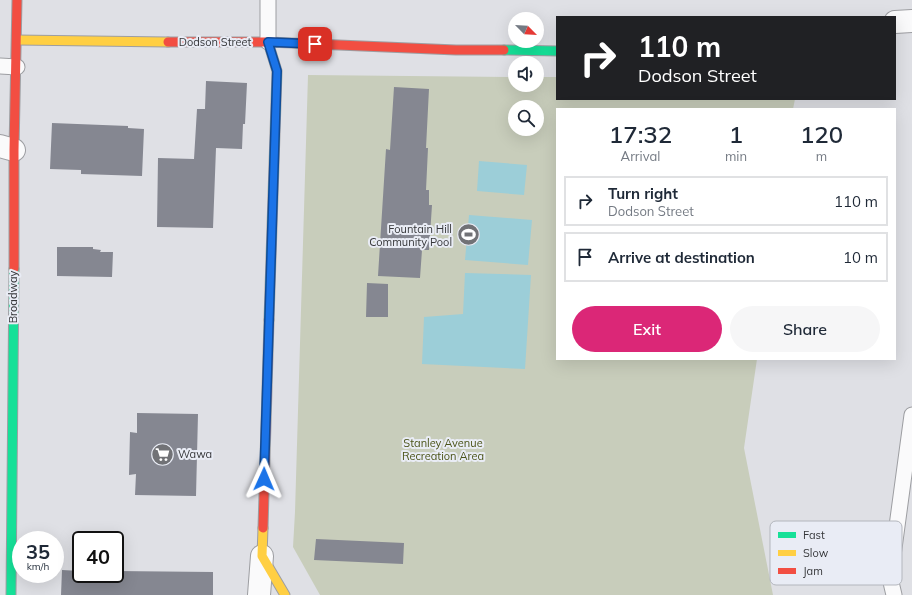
<!DOCTYPE html>
<html lang="en">
<head>
<meta charset="utf-8">
<style>
	body { margin:0; font-family:Mulish,sans-serif; background:#f6f6f7; color:#1f2937; height:100vh; display:flex; flex-direction:column; font-size:15px; white-space:nowrap }
	* { box-sizing:border-box; margin:0 }
	p { font-size:13px; color:#747a83 }
	.icon { flex:none; width:22px; height:22px; fill:none; stroke:currentColor; stroke-width:2; stroke-linecap:round; stroke-linejoin:round }
	.map { position:relative; flex:1; overflow:hidden }
	.sheet { position:absolute; left:556px; top:108px; width:340px; height:252px; display:flex; flex-direction:column; background:#fff; border-radius:0px; box-shadow:0 4px 16px #0002 }
	.sheet>* { flex:none }
	.banner { position:absolute; left:556px; top:16px; width:340px; height:84px; border-radius:0px; box-shadow:0 4px 16px #0002; background:#202124; color:#fff; overflow:hidden }
	.needle { width:26px; rotate:114deg }
	.controls { position:absolute; left:508px; top:12px; display:grid; gap:8px }
	.controls a { display:grid; place-items:center; width:36px; height:36px; border-radius:50%; background:#fff; box-shadow:0 4px 16px #0002; font-size:20px }
	.speed { position:absolute; left:12px; top:531px; display:flex; gap:8px; font-size:20px; font-weight:700; text-align:center }
	.speed>* { display:grid; place-content:center; width:52px; height:52px; border-radius:50%; background:#fff; box-shadow:0 4px 16px #0002; line-height:1 }
	.speed small { font-size:10px; font-weight:400 }
	.speed .limit { border:2px solid #111; border-radius:6px; background:#fff; color:#111 }
	.pin { position:absolute; display:grid; place-items:center; width:34px; height:34px; color:#fff; margin:-17px; border-radius:8px; box-shadow:0 2px 6px #0006 }
	.me { position:absolute; width:44px; margin:-22px; rotate:1deg; stroke-linejoin:round; filter:drop-shadow(0 0 3px #0008) }
	.turn { display:flex; align-items:center; gap:14px; height:84px; padding:0 16px; font-size:18px }
	.turn .icon { width:52px; height:52px; stroke-width:2.5 }
	.turn b { display:block; font-size:28px; line-height:34px }
	.eta { display:flex; justify-content:space-evenly; align-items:center; height:68px; text-align:center }
	.eta b { font-size:24px; font-weight:600; line-height:28px }
	.action { display:flex; gap:8px; margin-top:auto; padding:8px 16px }
	.action a { flex:1; height:46px; border-radius:24px; background:#db2777; color:#fff; font-size:16px; font-weight:600; line-height:46px; text-align:center }
	.action a+a { background:#f6f6f7; color:#1f2937 }
	ul { padding:0; list-style:none }
	li { display:flex; align-items:center; gap:12px; height:50px; margin:0 8px 6px; padding:0 8px; border:2px solid #e0e1e3; border-radius:0px }
	li div { flex:1 }
	li b { display:block; font-size:15px }
	li em { font-style:normal }
	.map>svg:first-child { display:block }
	.green { fill:#c8cdbb; fill-rule:evenodd }
	.water { fill:#9cced8 }
	.building { fill:#858791 }
	.lines { fill:none; stroke-linecap:round; stroke-linejoin:round }
	.lane-casing { stroke:#9d9ea2; stroke-width:17 }
	.street-casing { stroke:#9d9ea2; stroke-width:24 }
	.fast-casing { stroke:#9d9ea2; stroke-width:11 }
	.slow-casing { stroke:#9d9ea2; stroke-width:11 }
	.jam-casing { stroke:#9d9ea2; stroke-width:11 }
	.lane { stroke:#fafafb; stroke-width:15 }
	.street { stroke:#fafafb; stroke-width:22 }
	.fast { stroke:#16e098; stroke-width:9 }
	.slow { stroke:#ffcf43; stroke-width:9 }
	.jam { stroke:#f24e42; stroke-width:9 }
	.route-casing { stroke:#114b97; stroke-width:10 }
	.route { stroke:#1a73e8; stroke-width:7 }
	.labels { text-anchor:middle; stroke-width:4; stroke-linejoin:round; paint-order:stroke }
	.street-label { font-size:11px; fill:#36373a; stroke:#e9ecf5 }
	.poi-label { font-size:11px; fill:#36373a; stroke:#e9ecf5; text-anchor:end }
	.park-label { font-size:11px; fill:#4a5317; stroke:#e9ecf5 }
	.key { fill:#e9ecf5; stroke:#b3b6bd; stroke-width:1 }
	.key-label { font-size:11px; fill:#36373a }
</style>
</head>
<body>
<div class="map">
<svg width="912" height="595" viewBox="0 0 912 595">
	<rect width="100%" height="100%" fill="#dfe0e5"/>
	<path class="green" d="M308,75L515,77V85H537V77H557V99H795L793,109H557V359H757L744,448L773,595H320L293,547L295,512ZM515,107H537V129H515Z"/>
	<path class="water" d="M479,161L527,165L524,195L477,191Z
		M469,215L532,220L528,265L465,260Z
		M465,273L531,275L525,369L422,364L424,317L463,314Z"/>
	<path class="building" d="M206,81L247,83L245,124H243L242,149L216,148L213,228L157,227L158,158L194,159L197,109H205Z
		M394,87L429,89L426,148H428L426,190H429V205H432L429,250H422L420,278L378,276L386,149L390,150Z
		M52,123L128,126V128L144,129L142,176L81,174V170L50,169Z
		M57,247H93V249L101,250L100,252H113L112,277L57,276Z
		M367,283L388,284V317H366Z
		M137,413L198,414L196,496L135,495L136,474L129,475L130,432L137,433Z
		M316,539L404,543L403,564L314,560Z
		M62,570L81,571V574H115V571L213,572V595H61Z"/>
	<g class="lines">
		<defs>
			<path id="lane" d="M268,42V0
				M0,66L17,67
				M894,595L890,578L912,415"/>
			<path id="street" d="M895,22L912,21
				M0,146L14,150
				M259,595L262,556"/>
			<path id="fast" d="M268,42L277,71L269,320
				M504,50L557,51
				M11,595L14,269"/>
			<path id="slow" d="M17,40L168,42
				M263,528L262,556L285,595"/>
			<path id="jam" d="M168,42H268L456,50H504
				M14,269V150L17,0
				M263,528L269,320"/>
		</defs>
		<use href="#lane" class="lane-casing"/>
		<use href="#street" class="street-casing"/>
		<use href="#fast" class="fast-casing"/>
		<use href="#slow" class="slow-casing"/>
		<use href="#jam" class="jam-casing"/>
		<use href="#lane" class="lane"/>
		<use href="#street" class="street"/>
		<use href="#fast" class="fast"/>
		<use href="#slow" class="slow"/>
		<use href="#jam" class="jam"/>
	</g>
	<g class="lines">
		<defs>
			<path id="route" d="M264,479L277,71L268,42L315,44"/>
		</defs>
		<use href="#route" class="route-casing"/>
		<use href="#route" class="route"/>
	</g>
	<defs>
		<symbol id="stadium-disc" viewBox="-11 -11 22 22"><circle r="9.5" fill="#717276" stroke="#e9ecf5"/><path d="M0-5a6.5 5 0 1 0 0 10a6.5 5 0 1 0 0-10ZM-3.5-1.8h7v3.6h-7Z" fill="#fff"/></symbol>
		<symbol id="supermarket-disc" viewBox="-11 -11 22 22"><circle r="9.5" fill="#717276" stroke="#e9ecf5"/><path d="M-6-5.5h2.5l.6 2H6L4.5 2H-2.5L-4.4-4H-6ZM-1.5 3.2a1.3 1.3 0 1 0 .1 0ZM3 3.2a1.3 1.3 0 1 0 .1 0Z" fill="#fff"/></symbol>
	</defs>
	<g fill-rule="evenodd">
		<use href="#stadium-disc" x="456" y="222" width="25" height="25"/>
		<use href="#supermarket-disc" x="150" y="442" width="25" height="25"/>
	</g>
	<g class="labels">
		<g class="street-label">
			<text x="215" y="46">Dodson Street</text>
			<text transform="translate(13 297) rotate(-90)" y="4">Broadway</text>
		</g>
		<g class="poi-label">
			<text x="452" y="233">Fountain Hill<tspan x="452" dy="13">Community Pool</tspan></text>
			<text x="178" y="458" text-anchor="start">Wawa</text>
		</g>
		<g class="park-label">
			<text x="443" y="447">Stanley Avenue<tspan x="443" dy="13">Recreation Area</tspan></text>
		</g>
	</g>
	<rect x="770" y="521" width="132" height="64" rx="6" class="key"/>
	<rect x="778" y="532" width="18" height="6" fill="#16e098"/>
	<rect x="778" y="550" width="18" height="6" fill="#ffcf43"/>
	<rect x="778" y="568" width="18" height="6" fill="#f24e42"/>
	<g class="key-label">
		<text x="803" y="539">Fast</text>
		<text x="803" y="557">Slow</text>
		<text x="803" y="575">Jam</text>
	</g>
</svg>
<div class="controls">
<a><svg class="needle" viewBox="-14 -14 28 28"><path d="M0-13l5 13h-10z" fill="#e53935"/><path d="M0 13l5-13h-10z" fill="#747a83"/></svg></a>
<a><svg class="icon" aria-label="sound" viewBox="0 0 24 24"><path d="M4 9h4l5-4v14l-5-4H4zM17 9q2 3 0 6"/></svg></a>
<a><svg class="icon" aria-label="search" viewBox="0 0 24 24"><circle cx="10" cy="10" r="6"/><path d="M15 15l6 6"/></svg></a>
</div>
<div class="speed"><div>35<small>km/h</small></div><div class="limit">40</div></div>
<div class="pin" style="left:315px;top:44px;background:#d93025"><svg class="icon" aria-label="arrive" viewBox="0 0 24 24"><path d="M6 21V4h12l-3 4 3 4H6"/></svg></div>
<svg class="me" style="left:264px;top:479px" viewBox="-20 -20 40 40"><path d="M0-17L14 15 0 8-14 15z" fill="#1a73e8" stroke="#fff" stroke-width="4"/></svg>
<div class="banner">
<div class="turn"><svg class="icon" aria-label="right" viewBox="0 0 24 24"><path d="M7 20v-9h11M14 6l5 5-5 5"/></svg><div><b>110 m</b>Dodson Street</div></div>
</div>
<section class="sheet">
<div class="eta">
<div><b>17:32</b><p>Arrival</p></div>
<div><b>1</b><p>min</p></div>
<div><b>120</b><p>m</p></div>
</div>
<ul>
<li><svg class="icon" aria-label="right" viewBox="0 0 24 24"><path d="M7 20v-9h11M14 6l5 5-5 5"/></svg><div><b>Turn right</b><p>Dodson Street</p></div><em>110 m</em></li>
<li><svg class="icon" aria-label="arrive" viewBox="0 0 24 24"><path d="M6 21V4h12l-3 4 3 4H6"/></svg><div><b>Arrive at destination</b></div><em>10 m</em></li>
</ul>
<div class="action"><a>Exit</a><a>Share</a></div>
</section>
</div>
</body>
</html>
